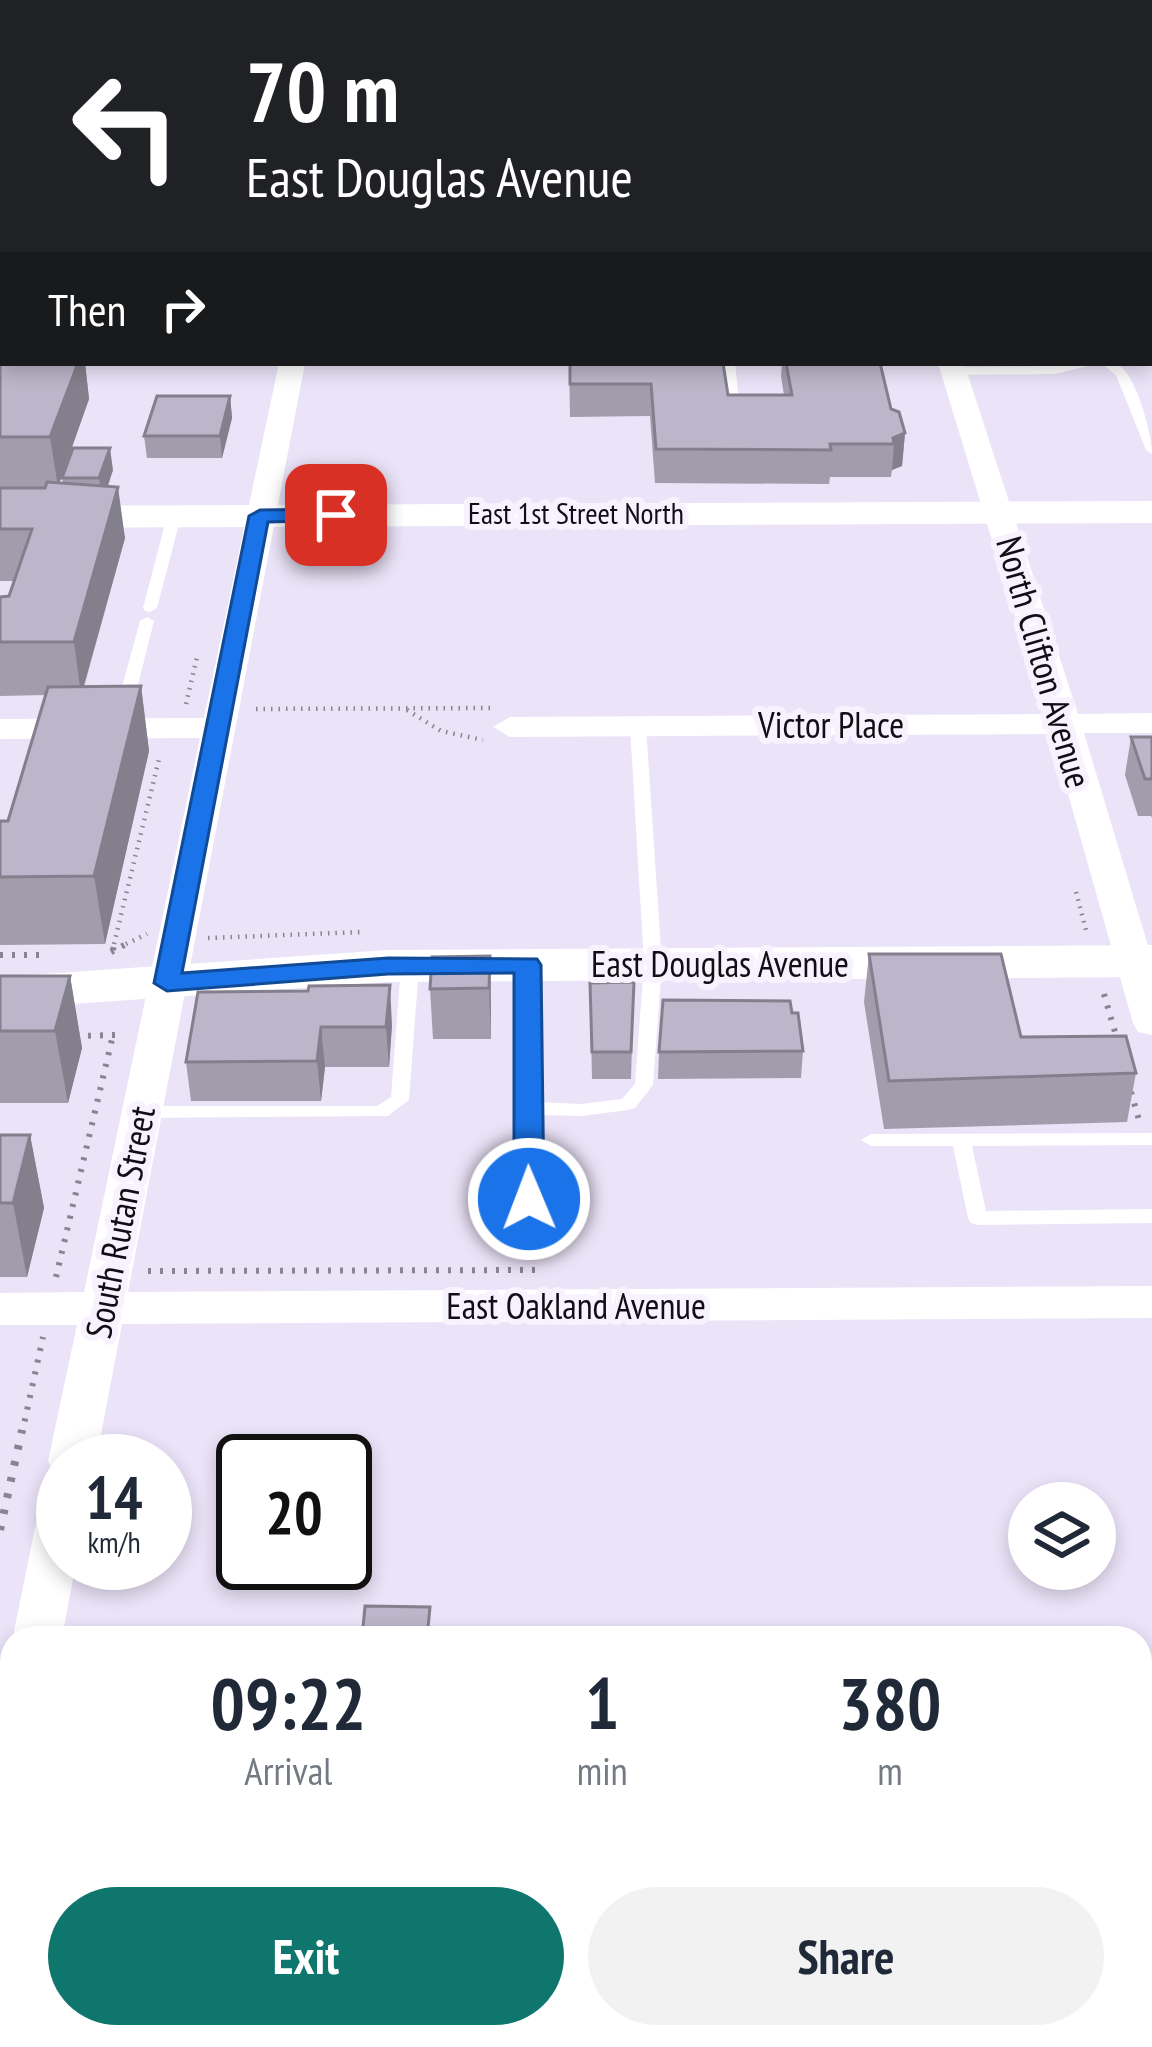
<!DOCTYPE html>
<html lang="en">
<head>
<meta charset="utf-8">
<style>
	body { margin:0; font-family:"PT Sans Narrow",sans-serif; background:#f2f2f3; color:#1f2937; height:100vh; display:flex; flex-direction:column; font-size:45px; white-space:nowrap }
	* { box-sizing:border-box; margin:0 }
	p { font-size:39px; color:#747a83 }
	.icon { flex:none; width:66px; height:66px; fill:none; stroke:currentColor; stroke-width:2; stroke-linecap:round; stroke-linejoin:round }
	.map { position:relative; flex:1; overflow:hidden }
	.details { position:absolute; left:0px; top:1626px; width:1152px; height:423px; display:flex; flex-direction:column; background:#fff; border-radius:36px 36px 0 0; box-shadow:0 6px 18px #0003 }
	.details>* { flex:none }
	.top-card { position:absolute; left:0px; top:0px; width:1152px; height:366px; box-shadow:0 6px 18px #0003; background:#202124; color:#fff; overflow:hidden }
	.tools { position:absolute; left:1008px; top:1482px; display:grid; gap:24px }
	.tools a { display:grid; place-items:center; width:108px; height:108px; border-radius:50%; background:#fff; box-shadow:0 6px 18px #0003; font-size:60px }
	.speed { position:absolute; left:36px; top:1434px; display:flex; gap:24px; font-size:60px; font-weight:700; text-align:center }
	.speed>* { display:grid; place-content:center; width:156px; height:156px; border-radius:50%; background:#fff; box-shadow:0 6px 18px #0003; line-height:1 }
	.speed small { font-size:30px; font-weight:400 }
	.speed .limit { border:6px solid #111; border-radius:18px; background:#fff; color:#111 }
	.pin { position:absolute; display:grid; place-items:center; width:102px; height:102px; color:#fff; margin:-51px; border-radius:24px; box-shadow:0 6px 18px #0006 }
	.me { position:absolute; width:132px; margin:-66px; rotate:359deg; stroke-linejoin:round; filter:drop-shadow(0 0 9px #0008) }
	.turn { display:flex; align-items:center; gap:42px; height:252px; padding:0 48px; font-size:54px }
	.turn .icon { width:156px; height:156px; stroke-width:2.5 }
	.turn b { display:block; font-size:84px; line-height:102px }
	.then { display:flex; align-items:center; height:114px; padding:0 48px; background:#0003; gap:24px; font-size:45px }
	.eta { display:flex; justify-content:space-evenly; align-items:center; height:204px; text-align:center }
	.eta b { font-size:72px; font-weight:700; line-height:84px }
	.action { display:flex; gap:24px; margin-top:auto; padding:24px 48px }
	.action a { flex:1; height:138px; border-radius:72px; background:#0f766e; color:#fff; font-size:48px; font-weight:700; line-height:138px; text-align:center }
	.action a+a { background:#f2f2f3; color:#1f2937 }
	.map>svg:first-child { display:block }
	.lines { fill:none; stroke-linecap:round; stroke-linejoin:round }
	.path-far3 { stroke:#898392; stroke-width:3; stroke-dasharray:1.5 4.5; stroke-linecap:butt }
	.path-far2 { stroke:#898392; stroke-width:4.5; stroke-dasharray:1.5 6; stroke-linecap:butt }
	.path-far1 { stroke:#898392; stroke-width:6; stroke-dasharray:3 9; stroke-linecap:butt }
	.path { stroke:#898392; stroke-width:8; stroke-dasharray:4.5 12; stroke-linecap:butt }
	.service { fill:#fff; fill-rule:evenodd }
	.minor { fill:#fff; fill-rule:evenodd }
	.tertiary { fill:#fff; fill-rule:evenodd }
	.secondary { fill:#fff; fill-rule:evenodd }
	.wall { fill:#a39cad }
	.shaded-wall { fill:#847f8d }
	.building { fill:#bdb5c9; stroke:#847f8d; stroke-width:3 }
	.route { fill:#1a73e8; stroke:#114b97; stroke-width:3 }
	.labels { text-anchor:middle; stroke-width:12; stroke-linejoin:round; paint-order:stroke }
	.far-street-label { font-size:30px; fill:#100e14; stroke:#f7f2fe }
	.street-label { font-size:36px; fill:#100e14; stroke:#f7f2fe }
</style>
</head>
<body>
<div class="map">
<svg width="1152" height="2047" viewBox="0 0 1152 2047">
	<rect width="100%" height="100%" fill="#ebe3f8"/>
	<g class="lines">
		<path class="path-far3" d="M1149,86L1152,91
			M1149,153L1152,158"/>
		<path class="path-far2" d="M186,704L198,653
			M256,709L494,708
			M407,710L441,731L483,740
			M1076,892L1086,930
			M208,938L362,932
			M114,944L160,755
			M126,944L147,934"/>
		<path class="path-far1" d="M113,950L115,941
			M111,952L132,941
			M0,955H39
			M1104,994L1117,1039
			M76,1036L116,1035
			M1131,1092L1139,1120
			M148,1271L536,1270
			M56,1277L113,1035
			M22,1433L43,1337"/>
		<path class="path" d="M0,1530L22,1430
			M1140,1756H1152
			M0,1858H12
			M5,2047L12,2010"/>
		<path class="service" d="M105,0H113L112,3H104Z
			M0,34H3V40H0Z
			M723,363H735L741,421L731,418Z
			M1074,363H1101L1054,374L954,375L948,371L954,367L1054,366Z
			M1101,363C1111,363 1113,362 1121,367C1137,379 1152,434 1152,454L1146,450L1116,375Z
			M174,512L181,516L157,608L150,612L145,611L143,608L167,516Z
			M147,617L154,621L132,709L129,712H119L116,709L140,621Z
			M638,721L646,726L662,964L653,1085L635,1108L628,1110L581,1116L538,1115L539,1199L536,1204H522L519,1199V965L522,961H534L537,965L538,1102L581,1104L622,1099L635,1084L644,964L630,726Z
			M410,961L419,966L409,1100L388,1116L142,1118L133,1112L142,1106H377L391,1097L401,966Z
			M1152,1133V1145L972,1146L986,1211L1152,1209V1223L978,1225L971,1223L968,1218L953,1146H871L861,1140L871,1134Z
			M536,2037H564L563,2047H535Z"/>
		<path class="minor" d="M357,0H375V3H357Z
			M594,0H612V3H594Z
			M833,0H851L852,3H834Z
			M1014,0H1032L1034,3H1016Z
			M1149,41H1152V53H1149Z
			M1149,113H1152V131H1149Z
			M0,143H3V157H0Z
			M3,258V277L0,278V259Z
			M279,363H305L128,1292L1152,1286V1318L122,1324L96,1461H63V1476L55,1474L48,1461L77,1325H0V1293L84,1292L200,738L0,739V719L204,718Z
			M938,363H964L1078,714L1152,713V733H1084L1152,959V1035L1138,1032L1133,1023L1051,734L510,737L493,727L510,717L1045,714Z
			M63,1489V1563H76L62,1638L12,1641L39,1508L46,1495Z
			M12,1735V1835L0,1839V1739Z
			M1140,1786H1152V1834H1140Z
			M675,2037H735L736,2047H676Z"/>
		<path class="tertiary" d="M1149,227H1152V245H1149Z
			M0,229H3V247H0Z
			M1152,501V523L0,528V506Z"/>
		<path class="secondary" d="M1152,945V977L388,982L0,1009V977L388,950Z"/>
	</g>
	<path class="wall" d="M2,0H89L88,3H3V10Z
		M0,288L3,363H85L89,399L59,483H63L62,478L113,470L107,486L125,538L84,687L141,686L149,751L105,944L0,945V821H8L46,695L0,696V597L9,596L14,581H0V488L46,487H0Z
		M569,363L728,395H784L781,376L782,363H880L891,409L905,433L902,466L892,470L891,477H830L829,484L655,483L650,416L570,417Z
		M230,396L232,418L222,458H147L144,436Z
		M1131,737H1152V818L1151,816H1138L1125,775Z
		M869,954L1021,1037L1136,1073L1127,1122L884,1129L864,1002Z
		M490,956L491,1039H433L430,989Z
		M0,976H70L82,1048L68,1103H0Z
		M634,982L631,1079H592L590,983Z
		M198,992L392,1025L389,1067H325L321,1101H191L186,1062Z
		M792,1013L803,1051L801,1078L658,1079L659,1052Z
		M0,1135H30L44,1208L27,1277H0Z"/>
	<path class="shaded-wall" d="M71,0H89L88,3H71Z
		M78,363H85L89,399L58,487L50,437Z
		M230,396L232,418L222,458L220,436Z
		M905,433L902,466L892,470L894,444L893,438Z
		M110,448L113,470L103,501L99,478Z
		M118,487L125,538L81,695L74,642Z
		M141,686L149,751L105,944L94,876Z
		M490,956L491,1007V1039L489,988Z
		M70,976L82,1048L68,1103L55,1031Z
		M390,985L392,1025L389,1067L386,1027Z
		M321,1027L325,1067L321,1101L317,1061Z
		M30,1135L44,1208L27,1277L13,1203Z"/>
	<path class="building" d="M414,0H443V3H414Z
		M3,281V363H78L50,437H0V288Z
		M570,363H723L728,395H792L786,363H880L891,409L899,412L905,433L893,438L894,444H830L831,450L656,449L651,384H570Z
		M157,396H230L220,436H144Z
		M73,448H110L99,478H62Z
		M47,482L118,487L74,642H0V597L9,596L32,529H0V488H45Z
		M141,686L94,876L0,877V821H8L48,687Z
		M1131,737H1152V779H1145Z
		M869,954H1001L1021,1037L1126,1036L1136,1073L889,1081Z
		M490,956L489,988L430,989L432,957Z
		M0,976H70L55,1031H0Z
		M634,982L631,1052H592L590,983Z
		M390,985L386,1027H321L317,1061L186,1062L198,992L308,991L309,986Z
		M663,1000L790,1001L792,1013H798L803,1051L659,1052Z
		M0,1135H30L13,1203H0Z
		M365,1606L430,1607L427,1638H362Z"/>
	<path class="route" d="M336,509L346,515L343,520L268,522L182,973L388,958L537,959L541,965L544,1199L540,1207H519L514,1199V973L388,974L167,991L154,983L249,516L260,510Z"/>
	<g class="labels">
		<g class="far-street-label">
			<text x="576" y="524">East 1st Street North</text>
		</g>
		<g class="street-label">
			<text transform="translate(1044 662) rotate(74)" y="13">North Clifton Avenue</text>
			<text x="831" y="738">Victor Place</text>
			<text x="720" y="977">East Douglas Avenue</text>
			<text transform="translate(120 1222) rotate(-79)" y="13">South Rutan Street</text>
			<text x="576" y="1319">East Oakland Avenue</text>
		</g>
	</g>
</svg>
<div class="tools">
<a><svg class="icon" aria-label="layers" viewBox="0 0 24 24"><path d="M12 4l9 5-9 5-9-5zM3 14l9 5 9-5"/></svg></a>
</div>
<div class="speed"><div>14<small>km/h</small></div><div class="limit">20</div></div>
<div class="pin" style="left:336px;top:515px;background:#d93025"><svg class="icon" aria-label="arrive" viewBox="0 0 24 24"><path d="M6 21V4h12l-3 4 3 4H6"/></svg></div>
<svg class="me" style="left:529px;top:1199px" viewBox="-20 -20 40 40"><circle r="17" fill="#1a73e8" stroke="#fff" stroke-width="3"/><path d="M0-11L8 9 0 5-8 9z" fill="#fff"/></svg>
<div class="top-card">
<div class="turn"><svg class="icon" aria-label="left" viewBox="0 0 24 24"><path d="M17 20v-9H6M10 6l-5 5 5 5"/></svg><div><b>70 m</b>East Douglas Avenue</div></div>
<div class="then">Then<svg class="icon" aria-label="right" viewBox="0 0 24 24"><path d="M7 20v-9h11M14 6l5 5-5 5"/></svg></div>
</div>
<section class="details">
<div class="eta">
<div><b>09:22</b><p>Arrival</p></div>
<div><b>1</b><p>min</p></div>
<div><b>380</b><p>m</p></div>
</div>
<div class="action"><a>Exit</a><a>Share</a></div>
</section>
</div>
</body>
</html>
